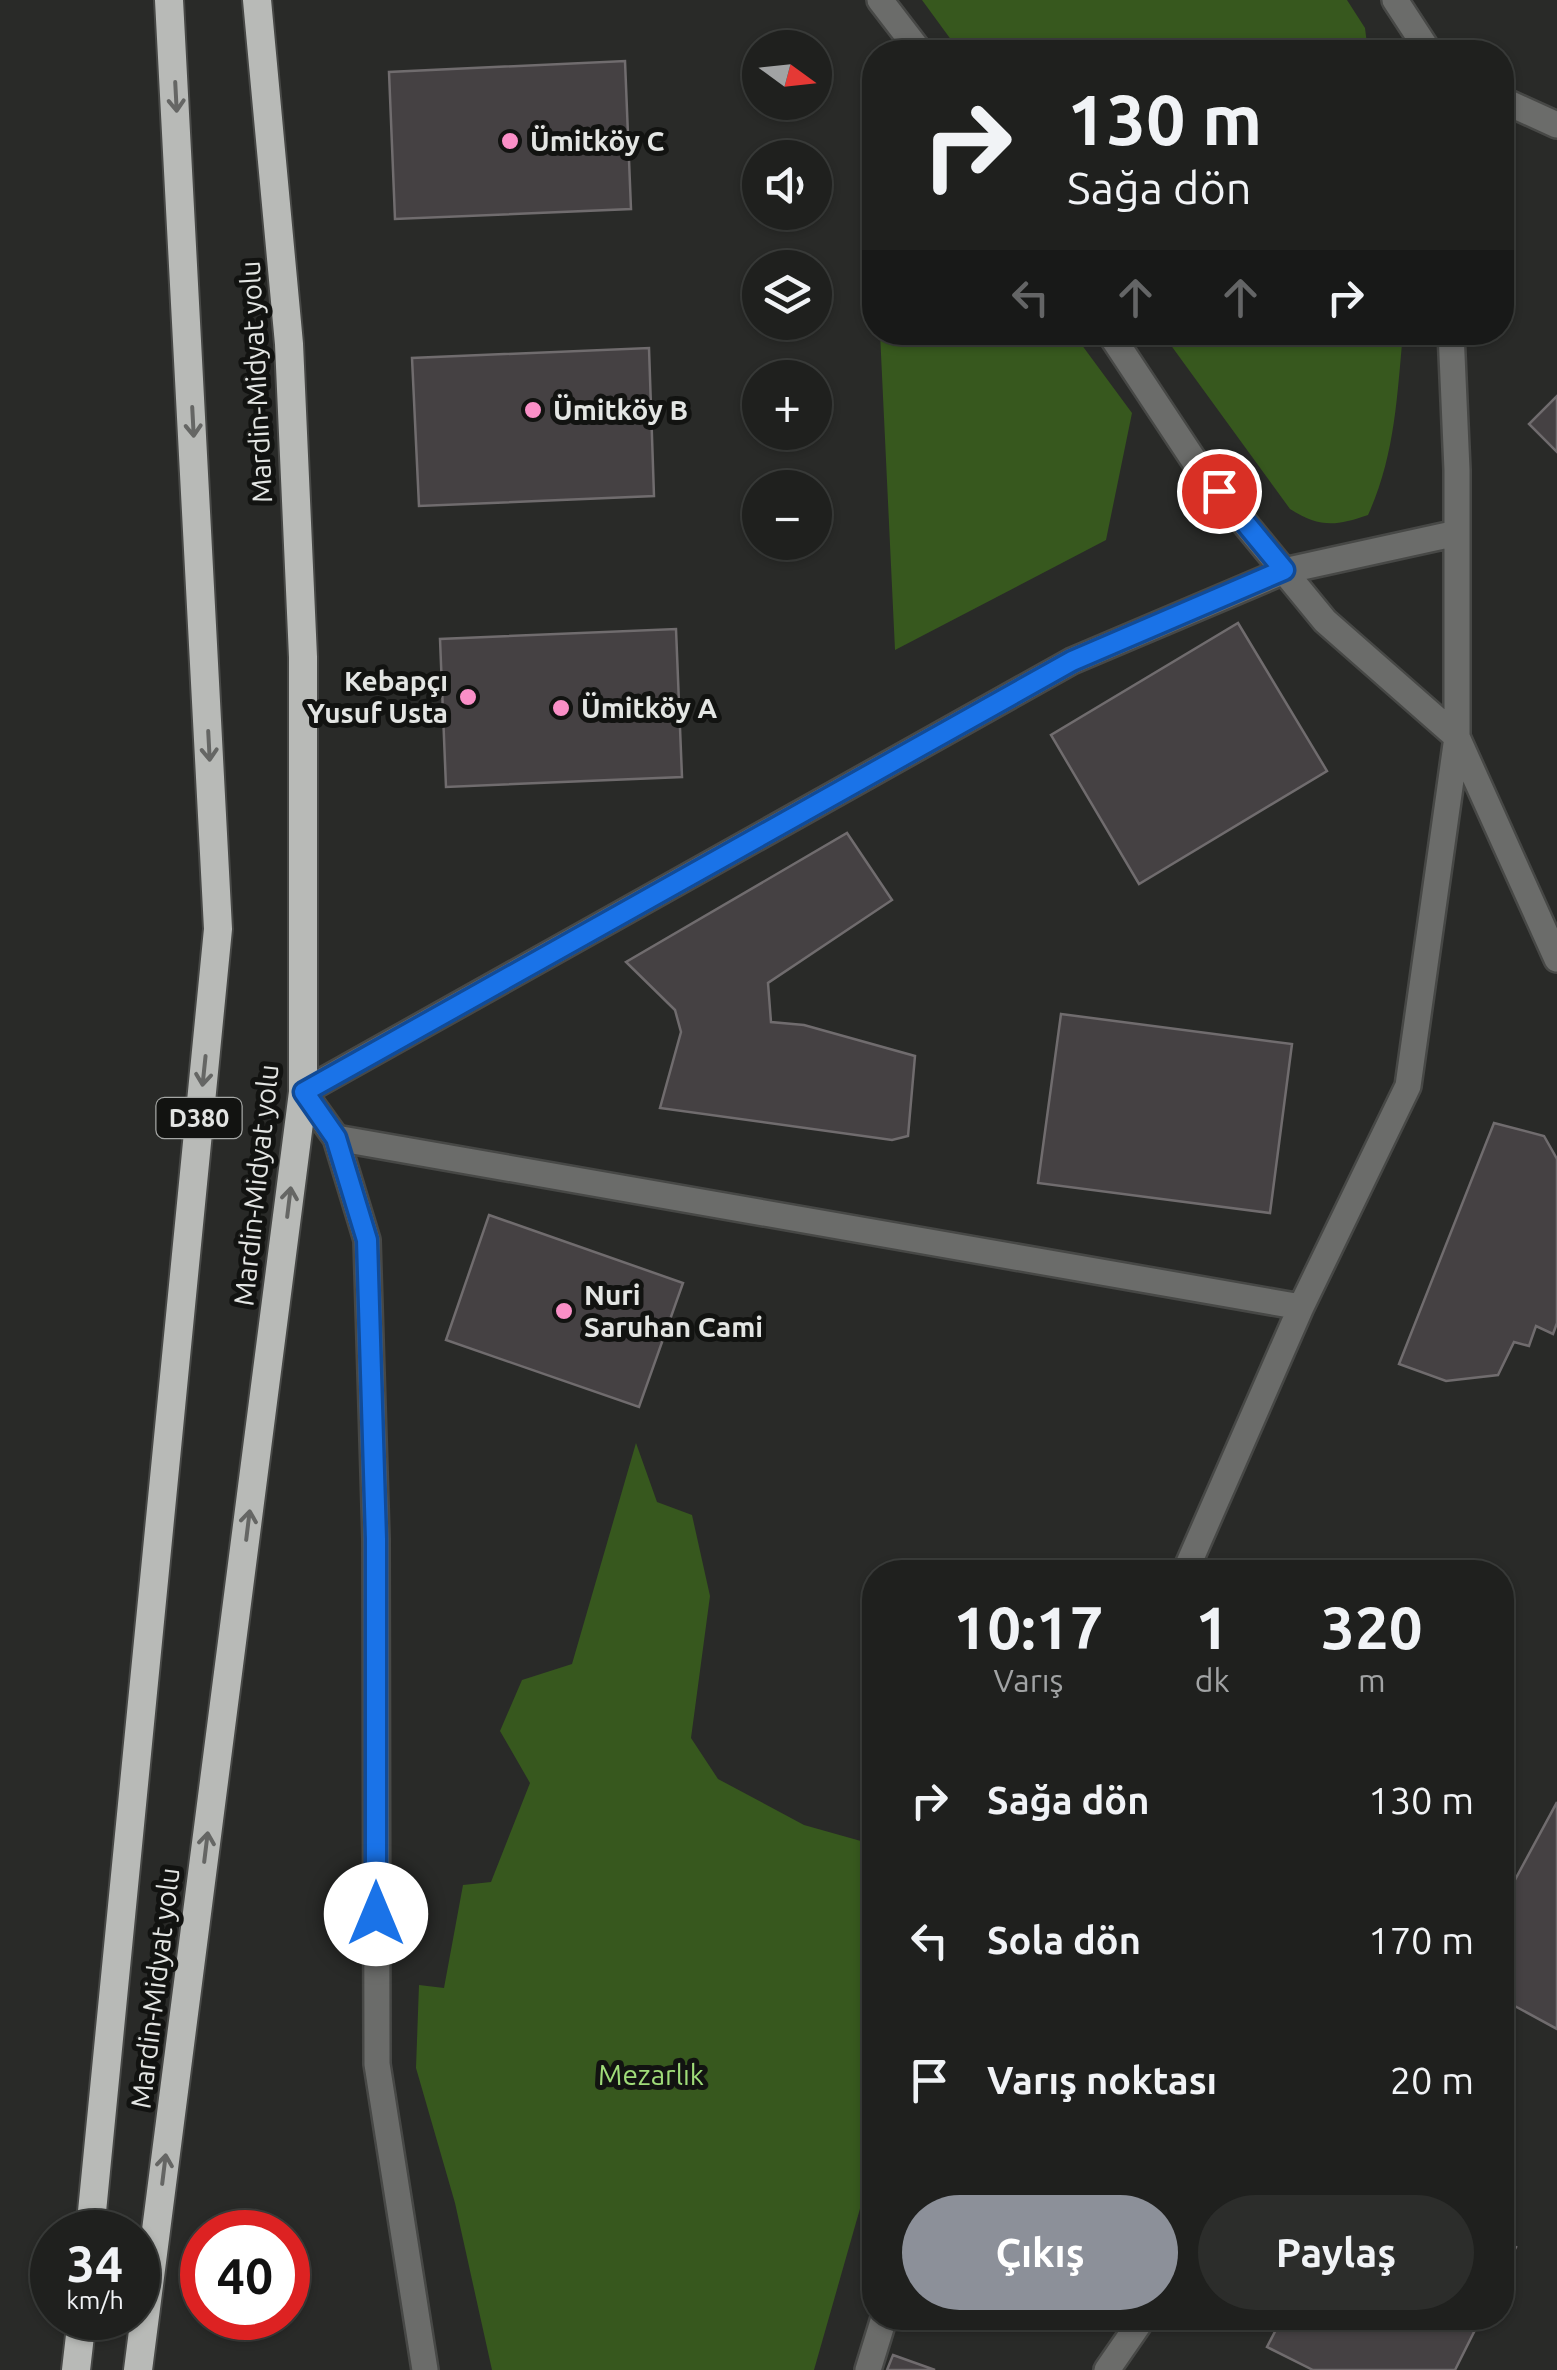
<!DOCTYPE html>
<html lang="tr">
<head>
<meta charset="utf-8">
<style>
	body { margin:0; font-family:Ubuntu,sans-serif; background:#2c2d2b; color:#f1f3f6; height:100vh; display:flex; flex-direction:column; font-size:38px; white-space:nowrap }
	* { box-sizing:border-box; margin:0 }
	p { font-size:32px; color:#a1a3a4 }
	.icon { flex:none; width:55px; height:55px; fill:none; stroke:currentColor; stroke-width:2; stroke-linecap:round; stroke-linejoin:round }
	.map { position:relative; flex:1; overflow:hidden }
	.details { position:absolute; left:862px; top:1560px; width:652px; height:770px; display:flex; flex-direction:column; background:#1f201e; border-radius:40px; box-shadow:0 2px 8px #0004,0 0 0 2px #3c3e3c }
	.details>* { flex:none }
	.guide { position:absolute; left:862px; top:40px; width:652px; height:305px; border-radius:40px; box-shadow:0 2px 8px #0004,0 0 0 2px #3c3e3c; background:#1f201e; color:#f1f3f6; overflow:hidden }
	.needle { width:65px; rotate:105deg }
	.fabs { position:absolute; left:742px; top:30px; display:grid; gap:20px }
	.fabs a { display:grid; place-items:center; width:90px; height:90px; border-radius:50%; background:#1f201e; box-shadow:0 2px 8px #0004,0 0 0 2px #3c3e3c; font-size:50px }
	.speed { position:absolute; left:30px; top:2210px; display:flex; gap:20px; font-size:50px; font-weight:700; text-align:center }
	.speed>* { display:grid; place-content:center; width:130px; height:130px; border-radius:50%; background:#1f201e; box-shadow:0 2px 8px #0004,0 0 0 2px #3c3e3c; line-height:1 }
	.speed small { font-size:25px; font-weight:400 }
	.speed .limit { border:15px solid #d22; background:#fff; color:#111 }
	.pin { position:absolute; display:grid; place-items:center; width:85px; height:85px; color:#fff; margin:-42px; border:5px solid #fff; border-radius:50%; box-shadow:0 2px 10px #0007 }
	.me { position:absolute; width:110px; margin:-55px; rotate:0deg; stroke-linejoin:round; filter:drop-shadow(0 0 8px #0008) }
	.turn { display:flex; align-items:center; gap:35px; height:210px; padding:0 40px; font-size:45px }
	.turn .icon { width:130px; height:130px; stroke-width:2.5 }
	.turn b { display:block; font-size:70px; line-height:85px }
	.lanes { display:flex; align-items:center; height:95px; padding:0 40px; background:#0003; justify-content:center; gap:50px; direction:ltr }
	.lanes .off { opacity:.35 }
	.eta { display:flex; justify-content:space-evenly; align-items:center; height:170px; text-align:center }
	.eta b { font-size:60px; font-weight:700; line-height:70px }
	.action { display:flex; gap:20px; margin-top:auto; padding:20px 40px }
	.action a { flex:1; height:115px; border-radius:60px; background:#8c9099; color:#fff; font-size:40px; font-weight:700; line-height:115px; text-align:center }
	.action a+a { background:#2c2d2b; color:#f1f3f6 }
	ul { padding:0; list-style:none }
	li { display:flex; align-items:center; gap:30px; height:140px; padding:0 40px }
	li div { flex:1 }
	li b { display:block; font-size:38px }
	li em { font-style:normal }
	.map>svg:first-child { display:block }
	.green { fill:#37581e }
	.building { fill:#454143; stroke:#706c6e; stroke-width:2.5 }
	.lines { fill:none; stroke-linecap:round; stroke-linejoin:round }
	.minor-casing { stroke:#474846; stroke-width:30 }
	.tertiary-casing { stroke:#474846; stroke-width:30 }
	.trunk-casing { stroke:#474846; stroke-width:32 }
	.minor { stroke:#6b6c6a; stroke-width:25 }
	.tertiary { stroke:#6b6c6a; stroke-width:25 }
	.trunk { stroke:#b8bab7; stroke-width:28 }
	.oneway { stroke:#656664 }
	.route-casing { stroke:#114b97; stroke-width:25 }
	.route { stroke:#1a73e8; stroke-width:18 }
	.poi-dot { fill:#fa8fc7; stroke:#121311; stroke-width:4 }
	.labels { text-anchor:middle; stroke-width:10; stroke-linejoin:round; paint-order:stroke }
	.shield { fill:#121311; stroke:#a4a6a4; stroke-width:2.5 }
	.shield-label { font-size:25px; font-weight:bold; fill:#e3e5e3 }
	.poi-label { font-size:28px; font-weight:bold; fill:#e3e5e3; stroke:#121311; text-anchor:start }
	.street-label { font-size:28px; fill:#e3e5e3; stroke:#121311 }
	.park-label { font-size:28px; fill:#a0dc79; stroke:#121311 }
</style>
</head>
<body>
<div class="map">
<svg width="1557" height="2370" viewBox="0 0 1557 2370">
	<rect width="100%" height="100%" fill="#292a28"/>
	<path class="green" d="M922,0H1347L1365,28L1368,52H960Z
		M880,333H1073L1132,413L1106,540L895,650Z
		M1162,333H1403C1397,396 1395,456 1368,515C1336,526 1320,528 1290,509Z
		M636,1443L657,1502L692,1515L710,1596L691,1738L718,1779L804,1825L875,1845V2156L814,2370H492L455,2203L416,2068L419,1985L444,1988L463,1885L491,1882L530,1783L500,1731L522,1680L572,1664Z"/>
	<path class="building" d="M625,61L631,209L395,219L389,72Z
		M649,348L654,496L419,506L412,358Z
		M1557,396V452L1529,424Z
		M1238,623L1327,771L1139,884L1051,735Z
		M676,629L682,777L446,787L440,639Z
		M847,833L892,900L768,983L771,1022L804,1025L915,1056L908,1136L892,1140L660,1108L681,1032L675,1010L626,962Z
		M1061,1014L1292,1044L1270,1213L1038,1183Z
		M1494,1123L1544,1136L1557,1159V1323L1553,1334L1536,1326L1529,1346L1514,1342L1498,1375L1446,1381L1399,1364Z
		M489,1215L683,1283L639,1407L446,1340Z
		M1557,1802V2029L1502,1999V1904Z
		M1502,2240L1516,2247L1502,2275Z
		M1282,2318H1481L1455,2370H1313L1267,2347Z
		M893,2355L935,2370H887Z"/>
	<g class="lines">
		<defs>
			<path id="minor" d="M880,0L920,52
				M1395,0L1429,52
				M1502,100L1557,125
				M1109,332L1197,465L1325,621L1457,737L1557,959
				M303,1092L1072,661L1284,571L1457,533
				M336,1138L1301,1307
				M1185,1572L1301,1307L1408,1086L1457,737V470L1451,332
				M868,2370L884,2318
				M1107,2370L1143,2318"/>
			<path id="tertiary" d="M303,1092L336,1138L367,1240L376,1539L377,2064L425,2370"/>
			<path id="trunk" d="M90,2232L218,929L169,0
				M76,2370L82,2318
				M138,2370L303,1092V657L289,344L257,0"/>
		</defs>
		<use href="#minor" class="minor-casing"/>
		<use href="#tertiary" class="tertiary-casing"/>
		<use href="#trunk" class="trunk-casing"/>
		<use href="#minor" class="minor"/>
		<use href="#tertiary" class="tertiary"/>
		<use href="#trunk" class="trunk"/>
	</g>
	<defs><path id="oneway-shaft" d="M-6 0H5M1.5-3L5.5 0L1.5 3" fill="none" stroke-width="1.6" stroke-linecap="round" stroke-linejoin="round" transform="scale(2.5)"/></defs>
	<g class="oneway">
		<use href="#oneway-shaft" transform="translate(176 97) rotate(87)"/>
		<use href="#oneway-shaft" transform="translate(193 422) rotate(87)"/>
		<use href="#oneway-shaft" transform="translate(209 746) rotate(87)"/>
		<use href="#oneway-shaft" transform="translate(204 1071) rotate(96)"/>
		<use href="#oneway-shaft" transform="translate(289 1202) rotate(-83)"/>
		<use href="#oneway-shaft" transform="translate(248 1525) rotate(-83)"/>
		<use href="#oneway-shaft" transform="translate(206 1847) rotate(-83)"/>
		<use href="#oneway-shaft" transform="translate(164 2169) rotate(-83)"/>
	</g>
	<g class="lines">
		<defs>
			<path id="route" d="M376,1914V1539L367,1240L336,1138L304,1092L1072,661L1284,570L1219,491"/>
		</defs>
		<use href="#route" class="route-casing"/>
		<use href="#route" class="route"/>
	</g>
	<g class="poi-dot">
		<circle cx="510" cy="141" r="10"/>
		<circle cx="533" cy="410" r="10"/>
		<circle cx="468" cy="697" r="10"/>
		<circle cx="561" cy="708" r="10"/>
		<circle cx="564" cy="1311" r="10"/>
	</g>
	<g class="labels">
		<rect class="shield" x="156.5" y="1098" width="85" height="40" rx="8"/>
		<g class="shield-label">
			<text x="199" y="1127">D380</text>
		</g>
		<g class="poi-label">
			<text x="530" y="151">Ümitköy C</text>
			<text x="553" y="420">Ümitköy B</text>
			<text x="448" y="691" text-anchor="end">Kebapçı<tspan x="448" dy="32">Yusuf Usta</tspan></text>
			<text x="581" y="718">Ümitköy A</text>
			<text x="584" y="1305">Nuri<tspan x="584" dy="32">Saruhan Cami</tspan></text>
		</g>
		<g class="street-label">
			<text transform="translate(256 382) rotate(-93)" y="10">Mardin-Midyat yolu</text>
			<text transform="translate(256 1185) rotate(-84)" y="10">Mardin-Midyat yolu</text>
			<text transform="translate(155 1988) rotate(-83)" y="10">Mardin-Midyat yolu</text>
		</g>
		<g class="park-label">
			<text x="651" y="2085">Mezarlık</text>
		</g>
	</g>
</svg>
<div class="fabs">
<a><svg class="needle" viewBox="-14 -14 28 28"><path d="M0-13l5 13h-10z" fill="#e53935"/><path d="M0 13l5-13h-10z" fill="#a1a3a4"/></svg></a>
<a><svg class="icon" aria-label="sound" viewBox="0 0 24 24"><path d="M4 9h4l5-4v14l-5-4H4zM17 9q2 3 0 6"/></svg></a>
<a><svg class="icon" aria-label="layers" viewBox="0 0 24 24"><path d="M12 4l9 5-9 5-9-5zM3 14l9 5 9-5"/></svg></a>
<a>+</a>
<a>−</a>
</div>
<div class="speed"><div>34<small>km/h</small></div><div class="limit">40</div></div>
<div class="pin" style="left:1219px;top:491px;background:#d93025"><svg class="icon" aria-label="arrive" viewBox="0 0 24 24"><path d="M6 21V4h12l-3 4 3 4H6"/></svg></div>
<svg class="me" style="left:376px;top:1914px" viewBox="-20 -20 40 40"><circle r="19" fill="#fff"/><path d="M0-13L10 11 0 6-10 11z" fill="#1a73e8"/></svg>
<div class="guide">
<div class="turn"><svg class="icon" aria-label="right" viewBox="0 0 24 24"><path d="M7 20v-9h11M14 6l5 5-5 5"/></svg><div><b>130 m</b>Sağa dön</div></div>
<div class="lanes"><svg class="icon off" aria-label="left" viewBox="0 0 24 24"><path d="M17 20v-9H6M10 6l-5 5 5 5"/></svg><svg class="icon off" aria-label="ahead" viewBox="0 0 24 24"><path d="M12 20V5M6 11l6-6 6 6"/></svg><svg class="icon off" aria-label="ahead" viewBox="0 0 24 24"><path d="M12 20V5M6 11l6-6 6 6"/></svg><svg class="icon" aria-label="right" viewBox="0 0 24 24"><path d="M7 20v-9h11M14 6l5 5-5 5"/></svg></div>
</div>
<section class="details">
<div class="eta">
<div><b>10:17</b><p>Varış</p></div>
<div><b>1</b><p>dk</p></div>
<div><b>320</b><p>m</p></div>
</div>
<ul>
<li><svg class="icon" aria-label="right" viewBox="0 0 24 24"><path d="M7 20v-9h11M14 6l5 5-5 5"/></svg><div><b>Sağa dön</b></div><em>130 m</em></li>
<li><svg class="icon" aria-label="left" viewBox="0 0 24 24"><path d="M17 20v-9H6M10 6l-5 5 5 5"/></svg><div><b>Sola dön</b></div><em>170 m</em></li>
<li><svg class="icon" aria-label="arrive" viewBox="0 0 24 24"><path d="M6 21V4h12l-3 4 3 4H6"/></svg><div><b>Varış noktası</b></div><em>20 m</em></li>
</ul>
<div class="action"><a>Çıkış</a><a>Paylaş</a></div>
</section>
</div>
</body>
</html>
